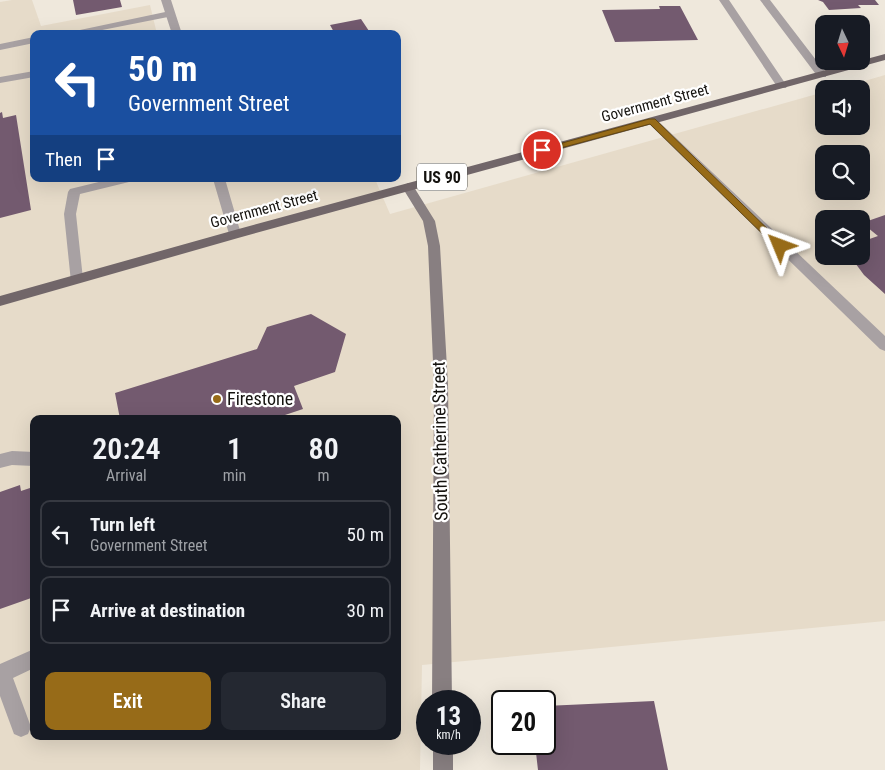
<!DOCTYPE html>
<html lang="en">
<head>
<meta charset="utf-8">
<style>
	body { margin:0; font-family:"Roboto Condensed",sans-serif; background:#242831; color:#f1f3f6; height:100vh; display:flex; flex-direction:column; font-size:19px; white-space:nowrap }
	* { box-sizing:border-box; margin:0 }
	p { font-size:16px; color:#9ea1a6 }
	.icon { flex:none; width:28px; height:28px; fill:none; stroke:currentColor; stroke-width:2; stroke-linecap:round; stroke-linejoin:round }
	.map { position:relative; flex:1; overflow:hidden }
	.drawer { position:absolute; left:30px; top:415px; width:371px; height:325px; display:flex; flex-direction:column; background:#171b24; border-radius:10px; box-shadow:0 5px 20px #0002 }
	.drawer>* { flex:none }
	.top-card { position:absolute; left:30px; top:30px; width:371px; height:152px; border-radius:10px; box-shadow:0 5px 20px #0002; background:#1a4fa0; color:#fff; overflow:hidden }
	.needle { width:32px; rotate:176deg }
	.controls { position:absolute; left:815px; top:15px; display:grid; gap:10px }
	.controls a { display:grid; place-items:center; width:55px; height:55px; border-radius:10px; background:#171b24; box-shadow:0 5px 20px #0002; font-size:25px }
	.speed { position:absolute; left:416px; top:690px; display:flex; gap:10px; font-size:25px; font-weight:700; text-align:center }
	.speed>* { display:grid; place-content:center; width:65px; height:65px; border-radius:50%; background:#171b24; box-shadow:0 5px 20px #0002; line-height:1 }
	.speed small { font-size:12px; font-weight:400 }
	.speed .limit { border:2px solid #111; border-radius:8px; background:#fff; color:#111 }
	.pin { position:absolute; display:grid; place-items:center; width:42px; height:42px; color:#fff; margin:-21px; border:2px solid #fff; border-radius:50%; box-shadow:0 1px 5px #0007 }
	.me { position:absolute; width:55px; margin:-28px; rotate:314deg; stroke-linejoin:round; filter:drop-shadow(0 0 4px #0008) }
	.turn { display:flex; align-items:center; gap:18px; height:105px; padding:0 15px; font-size:22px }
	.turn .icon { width:65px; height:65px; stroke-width:2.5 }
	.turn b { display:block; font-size:35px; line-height:42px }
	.then { display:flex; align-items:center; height:48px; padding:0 15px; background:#0003; gap:10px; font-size:19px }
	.eta { display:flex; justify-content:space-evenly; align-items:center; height:85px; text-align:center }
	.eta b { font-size:30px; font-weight:600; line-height:35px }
	.cta { display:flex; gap:10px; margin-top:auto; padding:10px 15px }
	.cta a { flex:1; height:58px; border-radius:10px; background:#976b18; color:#fff; font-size:20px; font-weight:600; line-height:58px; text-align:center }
	.cta a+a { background:#242831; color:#f1f3f6 }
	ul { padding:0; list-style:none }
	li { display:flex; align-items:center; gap:15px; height:68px; margin:0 10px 8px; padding:0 5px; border:2px solid #363941; border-radius:10px }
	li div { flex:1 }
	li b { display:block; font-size:19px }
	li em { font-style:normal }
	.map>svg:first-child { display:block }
	.built { fill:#e6dbc9; fill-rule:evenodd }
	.building { fill:#735a6f }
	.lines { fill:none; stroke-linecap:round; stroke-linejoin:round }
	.lane { fill:#a8a1a3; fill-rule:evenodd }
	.street { fill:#a8a1a3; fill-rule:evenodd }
	.secondary { fill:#887f81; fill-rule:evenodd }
	.primary { fill:#716669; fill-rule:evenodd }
	.route { fill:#976b18; stroke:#624610 }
	.poi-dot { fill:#976b18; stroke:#fff; stroke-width:2 }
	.labels { text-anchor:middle; stroke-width:4.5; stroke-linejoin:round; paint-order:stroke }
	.far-street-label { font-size:15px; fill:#15130f; stroke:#fff }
	.shield { fill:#fff; stroke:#5b5a57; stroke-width:1 }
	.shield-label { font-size:16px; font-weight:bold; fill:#15130f }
	.poi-label { font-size:18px; fill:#15130f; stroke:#fff; text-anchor:start }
	.street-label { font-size:18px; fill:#15130f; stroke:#fff }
</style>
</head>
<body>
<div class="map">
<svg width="885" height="770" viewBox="0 0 885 770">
	<rect width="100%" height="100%" fill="#efe8dc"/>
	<path class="built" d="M12,0H32L41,26L150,5L157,34H34V179H375L390,214L824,92V126H861V89H837L885,75V621L422,665L420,770H0V2ZM824,154H861V191H824ZM824,219H861V256H824ZM34,419H398V736H34Z"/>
	<path class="building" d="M73,0H120L122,7L76,15Z
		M818,0H875L879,5H858L861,8L829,10L823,2Z
		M659,6H680L698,40L615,42L602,10L660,9Z
		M361,19L371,34H335L330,25Z
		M2,112L3,118L16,115L31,210L0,218V113Z
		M885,215V294L864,275L850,256H861V242L878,236L862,223Z
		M311,314L346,334L335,372L294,386L303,409L273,419H120L115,393L257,349L267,327Z
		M20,485L21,491L33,487L34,597L0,609V492Z
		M654,701L668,770H538L535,744H545V706Z"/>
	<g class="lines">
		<path class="lane" d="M170,11L175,14L173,16L82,34H61Z
			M34,37V43L0,50V44Z
			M34,71V77L0,83V77Z
			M652,118L656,119L885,336V351L880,349L648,123V119Z
			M111,179H131L129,182L80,194L76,214L83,279L81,282H71L64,214L68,192L70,189Z
			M12,451L34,452V466L12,465L0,468V454Z
			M34,649V668L13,678L31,727L28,734L21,737L14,734L0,696V664Z"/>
		<path class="street" d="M161,0H171L182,34H172Z
			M719,0H729L787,86L786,88H778Z
			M760,0H770L826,73V77H818Z
			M213,179H225L241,234L239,237H231L229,234Z"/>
		<path class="secondary" d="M408,183L412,184L435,221L440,246L448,385L452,701H432L434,385L428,246L423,221L402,187Z
			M433,744H453V770H433Z"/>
		<path class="primary" d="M885,54V60L238,238L0,306V296L235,230Z"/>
	</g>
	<path class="route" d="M649,119H655L783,244V248H777L650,124L542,153L537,150Z"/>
	<circle class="poi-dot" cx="217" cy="399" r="5"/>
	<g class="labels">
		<g class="far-street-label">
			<text transform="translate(655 103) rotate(-15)" y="5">Government Street</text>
			<text transform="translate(264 209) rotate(-15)" y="5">Government Street</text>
		</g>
		<rect class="shield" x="417" y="163.5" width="50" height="27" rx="4"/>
		<g class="shield-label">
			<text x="442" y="183">US 90</text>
		</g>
		<g class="poi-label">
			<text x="227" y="405">Firestone</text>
		</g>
		<g class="street-label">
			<text transform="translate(440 441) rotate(-91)" y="6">South Catherine Street</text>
		</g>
	</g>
</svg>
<div class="controls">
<a><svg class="needle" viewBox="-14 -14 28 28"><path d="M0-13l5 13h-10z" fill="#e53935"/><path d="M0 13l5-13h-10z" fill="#9ea1a6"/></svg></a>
<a><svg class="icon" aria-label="sound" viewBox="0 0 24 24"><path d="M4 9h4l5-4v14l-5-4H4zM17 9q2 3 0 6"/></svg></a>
<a><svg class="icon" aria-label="search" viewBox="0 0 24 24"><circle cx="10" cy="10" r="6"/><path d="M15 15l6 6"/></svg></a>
<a><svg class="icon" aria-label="layers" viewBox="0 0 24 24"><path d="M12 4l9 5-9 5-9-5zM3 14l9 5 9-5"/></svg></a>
</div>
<div class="speed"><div>13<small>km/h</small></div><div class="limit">20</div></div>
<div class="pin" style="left:542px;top:150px;background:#d93025"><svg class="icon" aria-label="arrive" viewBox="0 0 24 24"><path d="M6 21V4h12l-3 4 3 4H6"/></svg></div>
<svg class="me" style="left:780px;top:246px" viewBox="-20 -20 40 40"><path d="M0-17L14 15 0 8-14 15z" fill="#976b18" stroke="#fff" stroke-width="4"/></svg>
<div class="top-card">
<div class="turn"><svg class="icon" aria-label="left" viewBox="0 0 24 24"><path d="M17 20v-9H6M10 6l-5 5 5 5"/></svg><div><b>50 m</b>Government Street</div></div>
<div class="then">Then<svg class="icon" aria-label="arrive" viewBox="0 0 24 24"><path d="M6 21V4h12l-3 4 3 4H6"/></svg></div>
</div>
<section class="drawer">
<div class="eta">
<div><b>20:24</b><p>Arrival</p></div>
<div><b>1</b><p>min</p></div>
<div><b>80</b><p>m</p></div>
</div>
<ul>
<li><svg class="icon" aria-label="left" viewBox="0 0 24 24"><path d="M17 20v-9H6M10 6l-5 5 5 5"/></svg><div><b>Turn left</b><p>Government Street</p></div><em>50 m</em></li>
<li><svg class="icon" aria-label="arrive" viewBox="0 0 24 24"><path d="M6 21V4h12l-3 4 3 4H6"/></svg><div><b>Arrive at destination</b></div><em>30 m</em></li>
</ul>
<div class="cta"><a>Exit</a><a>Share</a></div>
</section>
</div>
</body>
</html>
